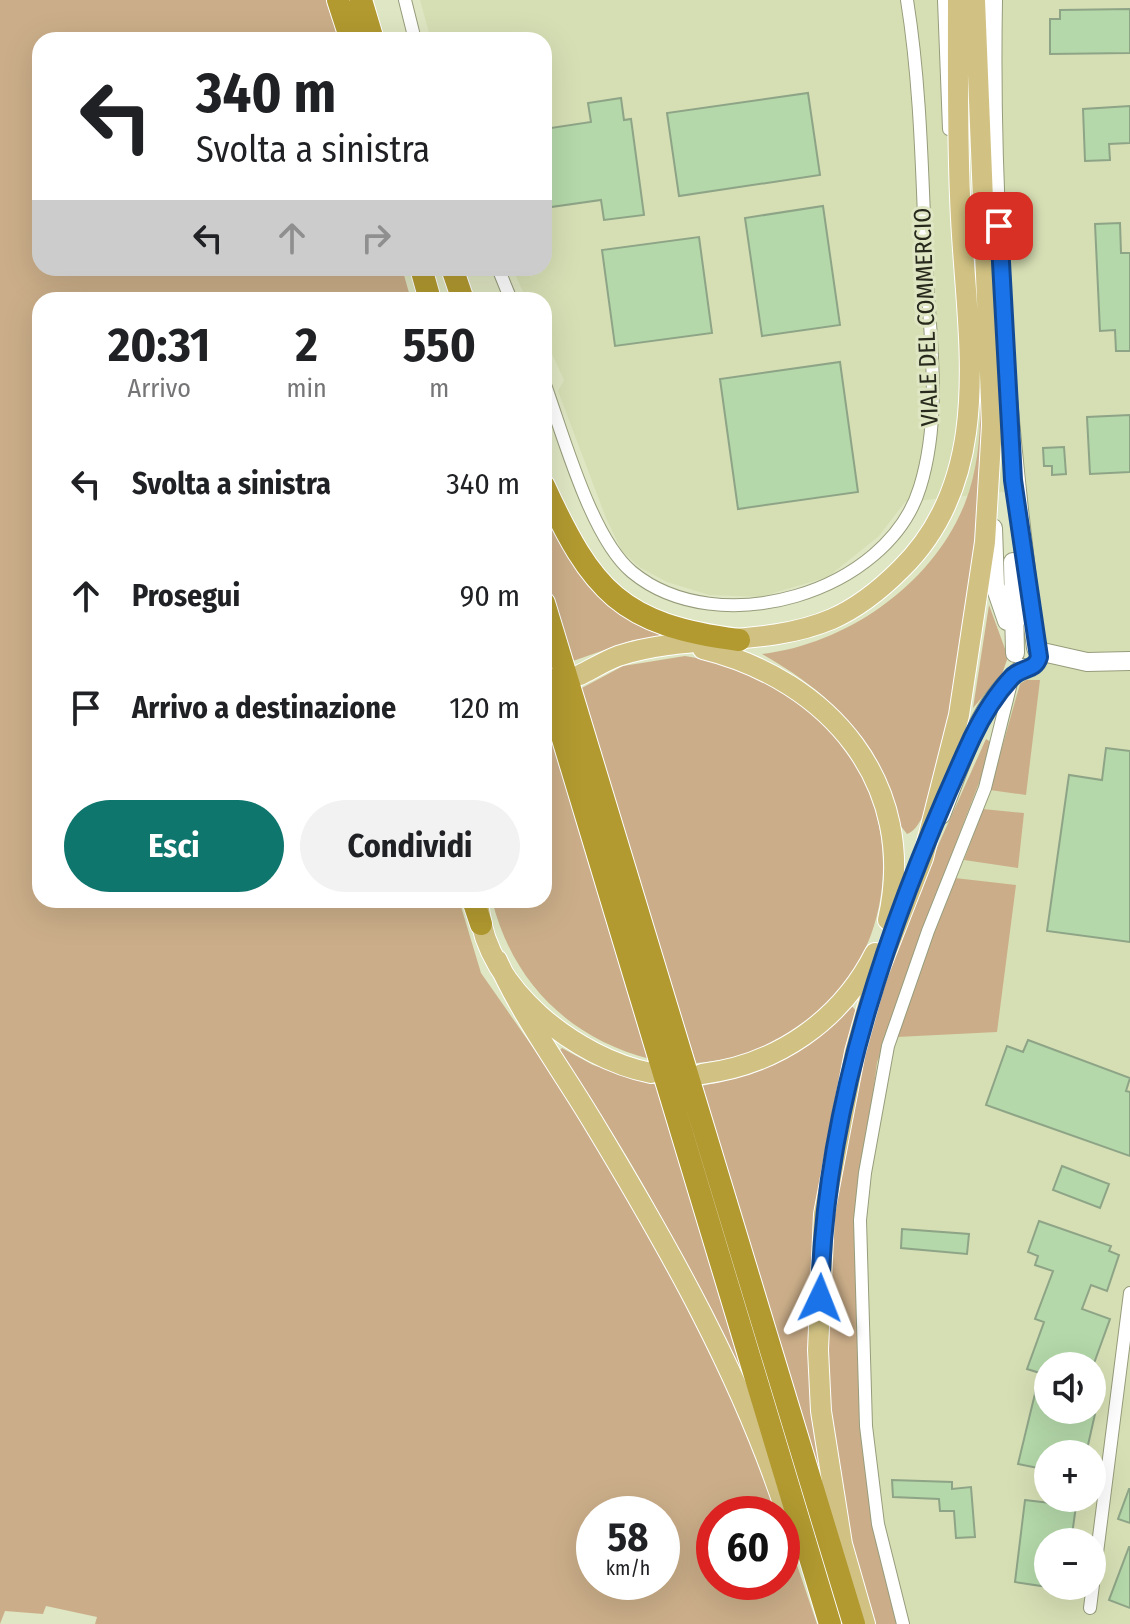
<!DOCTYPE html>
<html lang="it">
<head>
<meta charset="utf-8">
<style>
	body { margin:0; font-family:"Fira Sans Condensed",sans-serif; background:#f2f2f2; color:#202124; height:100vh; display:flex; flex-direction:column; font-size:30px; white-space:nowrap }
	* { box-sizing:border-box; margin:0 }
	p { font-size:26px; color:#757577 }
	.icon { flex:none; width:44px; height:44px; fill:none; stroke:currentColor; stroke-width:2; stroke-linecap:round; stroke-linejoin:round }
	.map { position:relative; flex:1; overflow:hidden }
	.sheet { position:absolute; left:32px; top:292px; width:520px; height:616px; display:flex; flex-direction:column; background:#fff; border-radius:24px; box-shadow:0 8px 32px #0002 }
	.sheet>* { flex:none }
	.banner { position:absolute; left:32px; top:32px; width:520px; height:244px; border-radius:24px; box-shadow:0 8px 32px #0002; background:#fff; color:#202124; overflow:hidden }
	.buttons { position:absolute; left:1034px; top:1352px; display:grid; gap:16px }
	.buttons a { display:grid; place-items:center; width:72px; height:72px; border-radius:50%; background:#fff; box-shadow:0 8px 32px #0002; font-size:40px }
	.speed { position:absolute; left:576px; top:1496px; display:flex; gap:16px; font-size:40px; font-weight:700; text-align:center }
	.speed>* { display:grid; place-content:center; width:104px; height:104px; border-radius:50%; background:#fff; box-shadow:0 8px 32px #0002; line-height:1 }
	.speed small { font-size:20px; font-weight:400 }
	.speed .limit { border:12px solid #d22; background:#fff; color:#111 }
	.pin { position:absolute; display:grid; place-items:center; width:68px; height:68px; color:#fff; margin:-34px; border-radius:16px; box-shadow:0 4px 12px #0006 }
	.me { position:absolute; width:88px; margin:-44px; rotate:2deg; stroke-linejoin:round; filter:drop-shadow(0 0 6px #0008) }
	.turn { display:flex; align-items:center; gap:28px; height:168px; padding:0 32px; font-size:36px }
	.turn .icon { width:104px; height:104px; stroke-width:2.5 }
	.turn b { display:block; font-size:56px; line-height:68px }
	.lanes { display:flex; align-items:center; height:76px; padding:0 32px; background:#0003; justify-content:center; gap:40px; direction:ltr }
	.lanes .off { opacity:.35 }
	.eta { display:flex; justify-content:space-evenly; align-items:center; height:136px; text-align:center }
	.eta b { font-size:48px; font-weight:700; line-height:56px }
	.primary-button { display:flex; gap:16px; margin-top:auto; padding:16px 32px }
	.primary-button a { flex:1; height:92px; border-radius:48px; background:#0f766e; color:#fff; font-size:32px; font-weight:700; line-height:92px; text-align:center }
	.primary-button a+a { background:#f2f2f2; color:#202124 }
	ul { padding:0; list-style:none }
	li { display:flex; align-items:center; gap:24px; height:112px; padding:0 32px }
	li div { flex:1 }
	li b { display:block; font-size:30px }
	li em { font-style:normal }
	.map>svg:first-child { display:block }
	.built { fill:#d6dfb4; fill-rule:evenodd }
	.green { fill:#cbae89; fill-rule:evenodd }
	.building { fill:#b4d8a9; stroke:#8ea487; stroke-width:2 }
	.lines { fill:none; stroke-linecap:round; stroke-linejoin:round }
	.street-casing { stroke:#969c7b; stroke-width:14 }
	.secondary-casing { stroke:#969c7b; stroke-width:20 }
	.primary-casing { stroke:#fff; stroke-width:22 }
	.highway-casing { stroke:#fff; stroke-width:24 }
	.street { stroke:#fff; stroke-width:12 }
	.secondary { stroke:#fff; stroke-width:18 }
	.primary { stroke:#d1c283; stroke-width:20 }
	.highway { stroke:#b29a30; stroke-width:22 }
	.route-casing { stroke:#114b97; stroke-width:20 }
	.route { stroke:#1a73e8; stroke-width:14 }
	.labels { text-anchor:middle; stroke-width:6; stroke-linejoin:round; paint-order:stroke }
	.street-label { font-size:24px; fill:#27291c; stroke:#dfe6c3 }
</style>
</head>
<body>
<div class="map">
<svg width="1130" height="1624" viewBox="0 0 1130 1624">
	<rect width="100%" height="100%" fill="#dfe6c3"/>
	<path class="built" d="M420,0H1130V1624H898L875,1537L866,1467L858,1209L872,1095L877,1063L913,955L994,744L1042,638L1022,490L905,502L879,536L828,577L760,597L709,595L667,582L639,567L622,551L606,518L558,391L564,380L544,337V300H527L512,268H544V40H431ZM1048,1366H1092V1410H1048ZM1048,1454H1092V1498H1048ZM1048,1542H1092V1586H1048Z"/>
	<path class="green" d="M0,0H327L340,40H40V268H402L411,300H40V900H459L481,973L557,1082L657,1245L733,1399L779,1514H714V1582H782V1521L817,1624H95L97,1617L46,1606L43,1614L5,1611L0,1624ZM594,1514H662V1582H594Z
		M978,332C980,365 984,398 983,430C982,484 953,821 907,834L900,825C871,738 842,700 762,654C847,644 933,584 965,503C986,450 980,388 978,332Z
		M544,501L637,619L665,637L633,640L573,661L544,568Z
		M989,605L1008,657L1002,674L973,708Z
		M685,656C740,664 795,691 833,733C905,813 899,943 817,1013C783,1043 742,1060 696,1063L580,689L623,666Z
		M1026,680H1040L1026,795L990,790L1020,684Z
		M546,718L650,1059C568,1038 512,981 492,900H544Z
		M986,739L994,744L913,955L877,1063L858,1209L866,1467L875,1537L898,1624H872L845,1520L826,1397L832,1204L853,1089L888,967L913,901Z
		M983,809L1024,813L1018,868L964,860Z
		M955,878L1016,885L997,1032L897,1037L929,942Z
		M851,1005L858,1013L817,1203L821,1473L816,1468L701,1086C761,1074 811,1054 851,1005Z
		M562,1048L593,1065L657,1085L765,1433C706,1301 645,1169 557,1053Z"/>
	<path class="building" d="M1130,9V53L1050,54V19H1060V10Z
		M808,93L820,175L679,196L667,113Z
		M621,98L624,120L631,119L644,215L604,220L601,200L544,208V129L591,122L588,103Z
		M1130,106V143L1109,144L1110,160L1085,161L1083,109Z
		M823,206L840,325L762,336L745,218Z
		M1120,223L1121,253H1130V351H1116L1115,330L1100,331L1095,224Z
		M699,237L712,333L615,346L602,250Z
		M840,362L858,492L738,509L720,379Z
		M1130,415V472L1090,474L1087,417Z
		M1064,447L1066,474L1052,475V466H1044L1043,448Z
		M1106,748L1130,751V942L1047,931L1069,775L1102,780Z
		M1028,1040L1130,1078L1126,1091L1130,1092V1156L986,1105L1007,1046L1023,1052Z
		M1062,1166L1109,1184L1100,1208L1053,1190Z
		M1039,1221L1111,1246L1109,1251L1119,1255L1107,1291L1091,1285L1082,1309L1110,1319L1093,1366H1048V1410L1095,1414L1086,1454H1048V1470L1018,1464L1040,1373L1027,1369L1044,1322L1035,1319L1053,1271L1035,1265L1038,1256L1028,1252Z
		M902,1229L969,1234L967,1254L901,1248Z
		M892,1480L952,1482V1489L971,1487L975,1537L956,1538L954,1511H940L939,1499L893,1497Z
		M1129,1489H1130V1523L1118,1519Z
		M1025,1500L1076,1506L1071,1542H1048V1587L1015,1582Z
		M1129,1547H1130V1608L1109,1600Z"/>
	<g class="lines">
		<defs>
			<path id="street" d="M405,0L415,40
				M944,0L949,129
				M498,268L511,300
				M544,382C563,434 591,538 632,572C718,643 888,593 920,487C942,416 930,338 926,265C922,177 921,87 907,0
				M1090,1608L1130,1293
				M903,1624L878,1524L866,1426L860,1220L865,1173L888,1046L928,931L985,788L1012,679"/>
			<path id="secondary" d="M993,0C989,216 1007,434 1036,648
				M993,528L995,586L1007,621L1016,620
				M1013,562L1015,653
				M1038,651L1087,662L1130,661
				M941,815C961,766 978,701 1023,668"/>
			<path id="primary" d="M703,649C829,680 919,784 888,920
				M580,675C592,669 605,661 618,656C687,633 764,648 832,619C857,608 881,589 901,569C996,476 967,339 961,218C957,146 958,73 958,0
				M479,909C487,989 576,1058 651,1073
				M497,960C523,1018 560,1067 593,1122C668,1246 742,1376 787,1515
				M702,1074C776,1065 841,1021 875,953
				M865,1624L842,1544L821,1411L818,1350L824,1214L855,1052L875,980L923,858L959,715L985,542L992,425L975,0"/>
			<path id="highway" d="M338,0L351,40
				M361,0L373,40
				M421,268L430,300
				M452,268L463,300
				M544,486C592,591 621,625 739,640
				M544,603L854,1624
				M544,676L830,1624
				M473,900L481,924"/>
		</defs>
		<use href="#street" class="street-casing"/>
		<use href="#secondary" class="secondary-casing"/>
		<use href="#primary" class="primary-casing"/>
		<use href="#highway" class="highway-casing"/>
		<use href="#street" class="street"/>
		<use href="#secondary" class="secondary"/>
		<use href="#primary" class="primary"/>
		<use href="#highway" class="highway"/>
	</g>
	<g class="lines">
		<defs>
			<path id="route" d="M820,1298C824,1103 891,914 972,738C982,717 996,694 1012,677C1022,667 1035,671 1039,657L1013,480L999,226"/>
		</defs>
		<use href="#route" class="route-casing"/>
		<use href="#route" class="route"/>
	</g>
	<g class="labels">
		<g class="street-label">
			<text transform="translate(926 317) rotate(-92)" y="8">VIALE DEL COMMERCIO</text>
		</g>
	</g>
</svg>
<div class="buttons">
<a><svg class="icon" aria-label="sound" viewBox="0 0 24 24"><path d="M4 9h4l5-4v14l-5-4H4zM17 9q2 3 0 6"/></svg></a>
<a>+</a>
<a>−</a>
</div>
<div class="speed"><div>58<small>km/h</small></div><div class="limit">60</div></div>
<div class="pin" style="left:999px;top:226px;background:#d93025"><svg class="icon" aria-label="arrive" viewBox="0 0 24 24"><path d="M6 21V4h12l-3 4 3 4H6"/></svg></div>
<svg class="me" style="left:820px;top:1298px" viewBox="-20 -20 40 40"><path d="M0-17L14 15 0 8-14 15z" fill="#1a73e8" stroke="#fff" stroke-width="4"/></svg>
<div class="banner">
<div class="turn"><svg class="icon" aria-label="left" viewBox="0 0 24 24"><path d="M17 20v-9H6M10 6l-5 5 5 5"/></svg><div><b>340 m</b>Svolta a sinistra</div></div>
<div class="lanes"><svg class="icon" aria-label="left" viewBox="0 0 24 24"><path d="M17 20v-9H6M10 6l-5 5 5 5"/></svg><svg class="icon off" aria-label="ahead" viewBox="0 0 24 24"><path d="M12 20V5M6 11l6-6 6 6"/></svg><svg class="icon off" aria-label="right" viewBox="0 0 24 24"><path d="M7 20v-9h11M14 6l5 5-5 5"/></svg></div>
</div>
<section class="sheet">
<div class="eta">
<div><b>20:31</b><p>Arrivo</p></div>
<div><b>2</b><p>min</p></div>
<div><b>550</b><p>m</p></div>
</div>
<ul>
<li><svg class="icon" aria-label="left" viewBox="0 0 24 24"><path d="M17 20v-9H6M10 6l-5 5 5 5"/></svg><div><b>Svolta a sinistra</b></div><em>340 m</em></li>
<li><svg class="icon" aria-label="ahead" viewBox="0 0 24 24"><path d="M12 20V5M6 11l6-6 6 6"/></svg><div><b>Prosegui</b></div><em>90 m</em></li>
<li><svg class="icon" aria-label="arrive" viewBox="0 0 24 24"><path d="M6 21V4h12l-3 4 3 4H6"/></svg><div><b>Arrivo a destinazione</b></div><em>120 m</em></li>
</ul>
<div class="primary-button"><a>Esci</a><a>Condividi</a></div>
</section>
</div>
</body>
</html>
